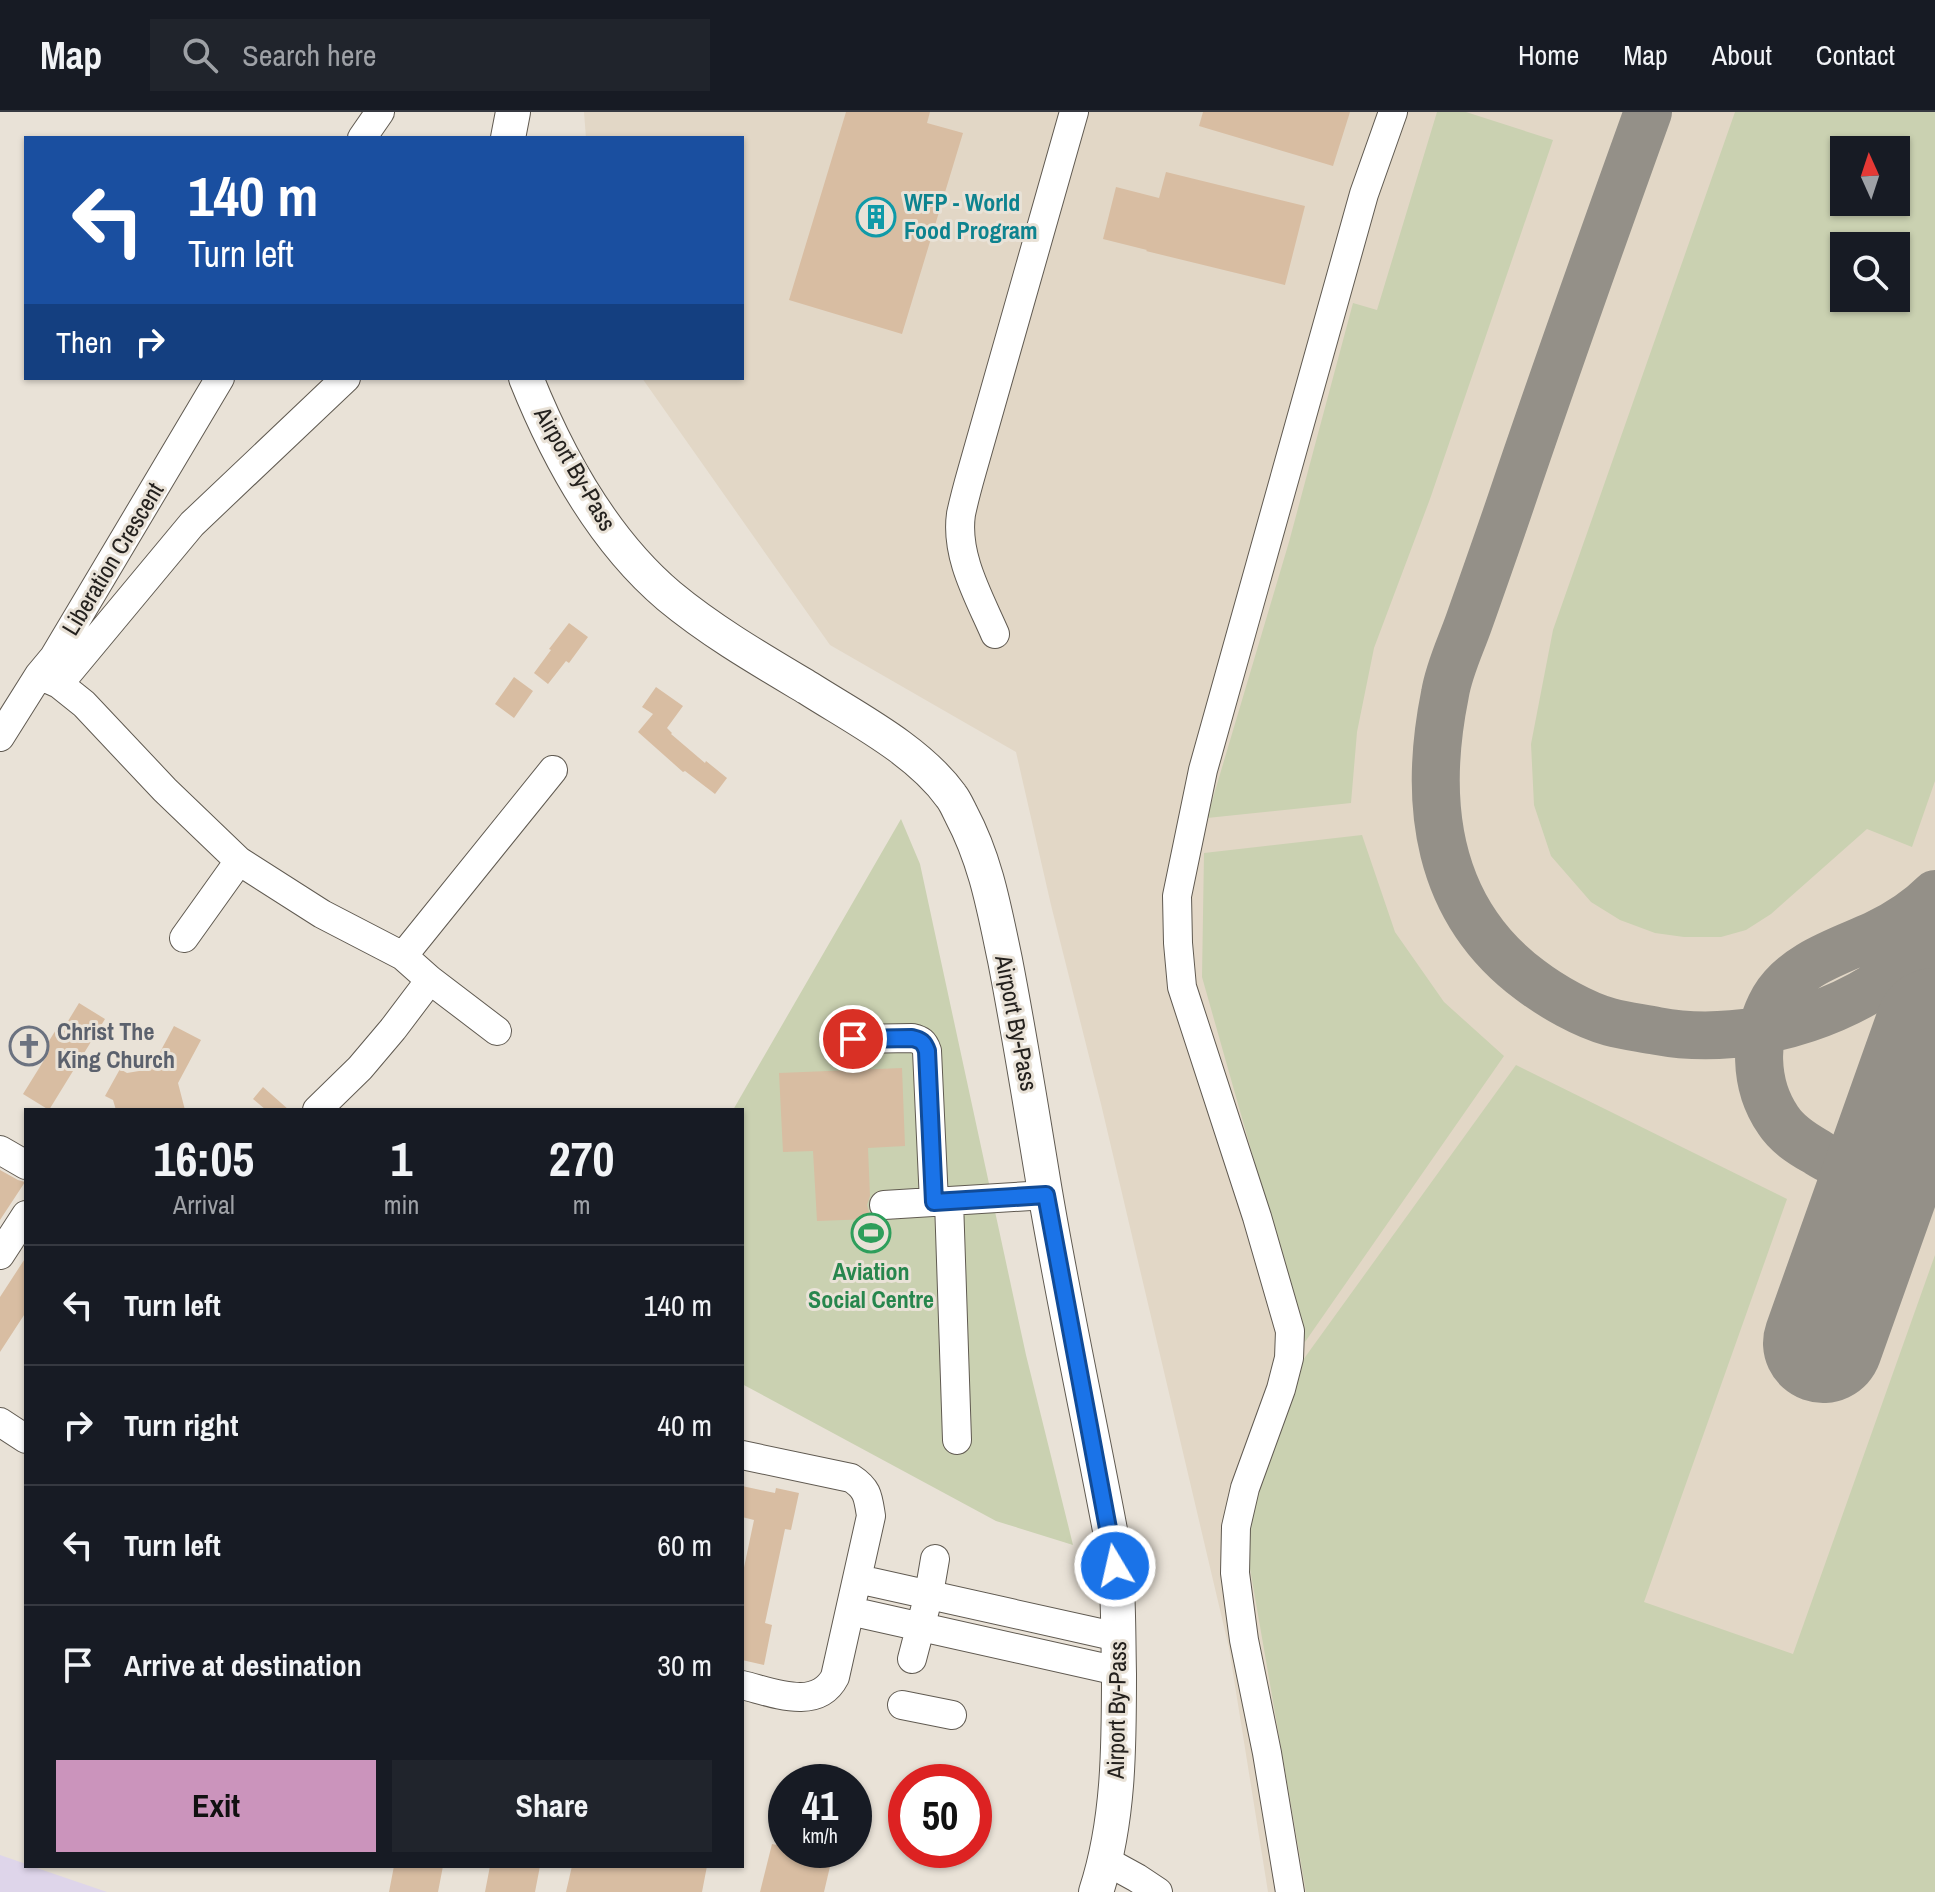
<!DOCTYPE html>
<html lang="en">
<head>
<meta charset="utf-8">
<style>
	body { margin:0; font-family:"Archivo Narrow",sans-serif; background:#20242c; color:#f1f3f6; height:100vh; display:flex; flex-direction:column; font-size:30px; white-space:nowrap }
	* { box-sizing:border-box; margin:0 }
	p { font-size:26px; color:#9ea1a6 }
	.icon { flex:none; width:44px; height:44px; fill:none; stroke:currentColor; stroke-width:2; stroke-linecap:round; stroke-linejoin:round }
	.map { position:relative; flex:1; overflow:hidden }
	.details { position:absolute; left:24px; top:996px; width:720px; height:760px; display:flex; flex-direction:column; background:#171b24; border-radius:0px; box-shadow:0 2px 6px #0004 }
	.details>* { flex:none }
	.guide { position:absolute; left:24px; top:24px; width:720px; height:244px; border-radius:0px; box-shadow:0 2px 6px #0004; background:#1a4fa0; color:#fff; overflow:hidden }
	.needle { width:52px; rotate:357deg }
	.tools { position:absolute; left:1830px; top:24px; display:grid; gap:16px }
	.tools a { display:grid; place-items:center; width:80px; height:80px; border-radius:0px; background:#171b24; box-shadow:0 2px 6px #0004; font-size:40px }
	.speed { position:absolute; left:768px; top:1652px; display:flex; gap:16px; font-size:40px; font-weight:700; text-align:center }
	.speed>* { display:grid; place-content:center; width:104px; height:104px; border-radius:50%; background:#171b24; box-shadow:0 2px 6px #0004; line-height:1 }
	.speed small { font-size:20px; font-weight:400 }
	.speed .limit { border:12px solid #d22; background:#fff; color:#111 }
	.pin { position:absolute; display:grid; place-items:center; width:68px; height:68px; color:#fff; margin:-34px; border:4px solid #fff; border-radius:50%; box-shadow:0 2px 8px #0007 }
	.me { position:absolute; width:88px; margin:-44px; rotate:351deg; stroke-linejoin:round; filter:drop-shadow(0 0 6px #0008) }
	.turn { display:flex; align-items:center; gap:28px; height:168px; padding:0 32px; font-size:36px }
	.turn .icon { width:104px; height:104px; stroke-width:2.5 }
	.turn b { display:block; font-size:56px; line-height:68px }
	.then { display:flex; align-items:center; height:76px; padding:0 32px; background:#0003; gap:16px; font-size:30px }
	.eta { display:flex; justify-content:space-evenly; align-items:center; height:136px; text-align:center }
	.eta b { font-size:48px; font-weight:800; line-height:56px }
	.primary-button { display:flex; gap:16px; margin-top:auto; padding:16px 32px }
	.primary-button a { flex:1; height:92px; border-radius:0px; background:#cb94bc; color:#111; font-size:32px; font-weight:800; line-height:92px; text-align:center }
	.primary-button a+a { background:#20242c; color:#f1f3f6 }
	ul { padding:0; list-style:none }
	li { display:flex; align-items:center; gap:24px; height:120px; padding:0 32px; border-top:2px solid #363941 }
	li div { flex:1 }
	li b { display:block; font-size:30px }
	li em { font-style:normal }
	header { display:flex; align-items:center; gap:48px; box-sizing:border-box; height:112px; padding:0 40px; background:#171b24; border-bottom:2px solid #363941 }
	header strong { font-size:38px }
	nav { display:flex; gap:44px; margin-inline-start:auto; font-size:28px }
	.search { width:560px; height:72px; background:#20242c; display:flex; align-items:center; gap:20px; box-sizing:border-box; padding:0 28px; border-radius:0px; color:#9ea1a6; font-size:30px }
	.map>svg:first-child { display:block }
	.commercial { fill:#ded5ea }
	.built { fill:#e2d7c6; fill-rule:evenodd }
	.green { fill:#cad1b1; fill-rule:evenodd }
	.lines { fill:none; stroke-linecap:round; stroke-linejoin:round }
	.taxiway { stroke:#949088; stroke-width:48 }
	.runway { stroke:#949088; stroke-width:120 }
	.building { fill:#d8bda2 }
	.minor-casing { stroke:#605a51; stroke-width:30 }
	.major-casing { stroke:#605a51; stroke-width:36 }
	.minor { stroke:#fff; stroke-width:28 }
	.major { stroke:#fff; stroke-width:34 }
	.route-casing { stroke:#114b97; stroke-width:20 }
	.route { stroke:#1a73e8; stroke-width:14 }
	.labels { text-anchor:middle; stroke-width:6; stroke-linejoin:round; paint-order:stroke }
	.culture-label { font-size:24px; font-weight:bold; fill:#0d838f; stroke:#e9e2d7; text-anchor:start }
	.street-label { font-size:24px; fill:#24211e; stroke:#e9e2d7 }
	.worship-label { font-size:24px; font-weight:bold; fill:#5b616d; stroke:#e9e2d7; text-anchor:start }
	.leisure-label { font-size:24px; font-weight:bold; fill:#27864d; stroke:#e9e2d7 }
</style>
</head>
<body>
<header>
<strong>Map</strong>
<div class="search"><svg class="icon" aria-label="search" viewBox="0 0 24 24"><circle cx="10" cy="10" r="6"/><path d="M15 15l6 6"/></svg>Search here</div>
<nav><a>Home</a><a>Map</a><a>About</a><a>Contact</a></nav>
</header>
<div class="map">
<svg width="1935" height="1780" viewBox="0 0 1935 1780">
	<rect width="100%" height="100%" fill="#e9e2d7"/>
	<path class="commercial" d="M0,1743L26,1752V1754H31L107,1780H0Z"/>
	<path class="built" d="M584,0H1935V1780H1268L1229,1536L1101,992L1051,793L1016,640L830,533L642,266H742V26H586ZM1844,38H1896V90H1844ZM1844,134H1896V186H1844Z"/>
	<path class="green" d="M1437,0H1466L1553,28L1430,387L1374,536L1357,620L1351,691L1207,706L1289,430L1353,191L1377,198Z
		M1735,0H1935V669L1912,735L1867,717L1771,802L1746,818L1721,825H1684L1655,821L1620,808L1591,790L1551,744L1534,693L1531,632L1553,518ZM1896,38V90H1844V38ZM1896,134V186H1844V134Z
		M901,707L920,752L1026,1243L1073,1433L996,1409L742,1272V998H733Z
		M1362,723L1395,820L1444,890L1504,944L1305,1230L1295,1186L1280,1140L1202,865L1204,741Z
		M1516,953L1787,1087L1644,1490L1793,1542L1935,1143V1780H1306L1248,1445L1250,1395L1265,1347L1303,1248Z"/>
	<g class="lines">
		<path class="taxiway" d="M1648,0C1604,122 1561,243 1519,366C1503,414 1486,462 1469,510C1461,533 1449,557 1445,582C1423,691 1436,798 1530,868C1551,884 1584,903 1610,910C1625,914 1642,916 1657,919C1753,937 1869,898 1935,826
			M1935,782C1919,798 1896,813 1875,823C1840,839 1795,852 1774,887C1753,924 1754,973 1778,1008C1787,1022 1801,1031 1815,1039C1820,1042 1826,1046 1831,1048C1844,1052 1860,1050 1873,1050C1899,1048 1914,1046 1935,1029"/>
		<path class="runway" d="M1823,1231L1935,916"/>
	</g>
	<path class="building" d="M846,0H930L927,11L963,21L902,222L789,188Z
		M1203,0H1350L1333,54L1199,14Z
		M1166,60L1305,94L1285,173L1146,139L1147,138L1103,127L1116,75L1159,86Z
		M569,511L588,525L569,551L566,549L548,572L534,561L551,538L549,537Z
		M514,565L533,579L514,606L495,592Z
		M656,575L683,594L667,616L672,621L671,622L705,651L706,649L727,666L715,682L685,659L683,660L638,620L653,602L642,595Z
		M79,891L105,907L49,998L23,982L46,945L41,942L57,916L62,919Z
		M174,914L201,928L178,971L185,998H116L113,988L105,984L120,957L127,961L151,957Z
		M902,956L905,1034L868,1036L870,1084L867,1093L871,1107L817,1109L813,1039L783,1040L779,961Z
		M263,975L289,998H266L253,987Z
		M0,1058L18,1068L25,1070L0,1108Z
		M26,1145V1200L0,1240V1185Z
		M742,1374L775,1381L776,1376L799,1381L791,1418L785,1417L765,1511L772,1513L764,1553L742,1548V1465L754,1408L742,1405Z
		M772,1732L786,1735V1738H798L832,1746L824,1780H760Z
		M394,1754H443L438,1780H389Z
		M490,1754H540L535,1780H485Z
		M572,1754H707L702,1780H566Z"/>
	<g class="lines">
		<defs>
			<path id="minor" d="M362,26L380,0
				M995,522C979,485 955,444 961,402C964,388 968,373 972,359L1074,0
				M39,563L59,572L84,592L165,678L239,749L322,802L403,844L430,868L497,919
				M59,572L192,412L346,266
				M0,625L39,563L54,545L220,266
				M184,826L239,749
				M403,844L553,658
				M853,927L912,926C921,928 924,930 927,939L934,1090
				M317,998L360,956L393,917L430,868
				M0,1038L26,1053
				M949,1089L957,1328
				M884,1093L1046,1083
				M0,1143L26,1103
				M0,1310L26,1327
				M742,1343L851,1366C868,1377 868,1385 871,1404L835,1565C817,1600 772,1580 742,1573
				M858,1467L1118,1525
				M850,1499L1118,1559
				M912,1547L929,1482L935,1447
				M902,1593L952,1603
				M1106,1749L1137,1766L1158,1780
				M1290,1780L1267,1641L1244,1528L1235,1461L1236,1415L1245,1376L1281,1277L1289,1246L1290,1219L1257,1105L1182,875L1178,831L1177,784L1203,658L1364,82L1393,0"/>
			<path id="major" d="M508,26L513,0
				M526,266C558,346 603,428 669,484C711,519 761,548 808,576C855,606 918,638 951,684C955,689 958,696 961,702C986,749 994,796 1005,848C1020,925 1032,1002 1045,1080C1065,1198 1091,1316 1113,1434C1119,1478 1118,1518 1119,1562C1119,1635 1119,1710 1096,1780"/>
		</defs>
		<use href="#minor" class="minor-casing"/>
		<use href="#major" class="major-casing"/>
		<use href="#minor" class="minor"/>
		<use href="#major" class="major"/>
	</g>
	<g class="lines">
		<defs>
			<path id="route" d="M853,927L912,926C921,928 924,930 927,939L934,1090L1046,1083L1115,1454"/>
		</defs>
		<use href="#route" class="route-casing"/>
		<use href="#route" class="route"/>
	</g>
	<defs>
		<symbol id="building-ring" viewBox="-11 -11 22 22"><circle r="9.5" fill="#e9e2d7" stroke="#0f9aa8" stroke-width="1.5"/><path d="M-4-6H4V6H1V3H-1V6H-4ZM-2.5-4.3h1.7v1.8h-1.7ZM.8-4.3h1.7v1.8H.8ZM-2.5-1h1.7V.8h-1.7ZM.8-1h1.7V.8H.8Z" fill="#0f9aa8"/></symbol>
		<symbol id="church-ring" viewBox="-11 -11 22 22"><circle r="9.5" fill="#e9e2d7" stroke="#6b7280" stroke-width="1.5"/><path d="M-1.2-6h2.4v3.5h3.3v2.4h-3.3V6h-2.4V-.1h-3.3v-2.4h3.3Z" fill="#6b7280"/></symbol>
		<symbol id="stadium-ring" viewBox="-11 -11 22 22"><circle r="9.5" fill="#e9e2d7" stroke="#2e9e5b" stroke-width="1.5"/><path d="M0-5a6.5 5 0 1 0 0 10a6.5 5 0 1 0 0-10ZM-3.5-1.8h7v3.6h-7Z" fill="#2e9e5b"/></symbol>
	</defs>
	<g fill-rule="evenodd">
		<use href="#building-ring" x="854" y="83" width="44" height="44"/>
		<use href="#church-ring" x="7" y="912" width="44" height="44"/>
		<use href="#stadium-ring" x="849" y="1099" width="44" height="44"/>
	</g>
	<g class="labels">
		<g class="culture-label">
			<text x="904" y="99">WFP - World<tspan x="904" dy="28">Food Program</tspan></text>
		</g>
		<g class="street-label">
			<text transform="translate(575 357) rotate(60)" y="8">Airport By-Pass</text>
			<text transform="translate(113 447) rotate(-59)" y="8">Liberation Crescent</text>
			<text transform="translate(1016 911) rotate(79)" y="8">Airport By-Pass</text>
			<text transform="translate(1117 1598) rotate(-89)" y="8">Airport By-Pass</text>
		</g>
		<g class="worship-label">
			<text x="57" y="928">Christ The<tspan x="57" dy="28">King Church</tspan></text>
		</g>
		<g class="leisure-label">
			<text x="871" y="1168">Aviation<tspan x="871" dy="28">Social Centre</tspan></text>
		</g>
	</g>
</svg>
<div class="tools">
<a><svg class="needle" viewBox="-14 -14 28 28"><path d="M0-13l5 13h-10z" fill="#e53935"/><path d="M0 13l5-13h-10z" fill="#9ea1a6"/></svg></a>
<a><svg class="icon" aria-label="search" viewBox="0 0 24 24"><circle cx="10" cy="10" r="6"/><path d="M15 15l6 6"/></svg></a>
</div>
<div class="speed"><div>41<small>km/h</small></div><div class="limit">50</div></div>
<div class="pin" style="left:853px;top:927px;background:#d93025"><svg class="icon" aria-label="arrive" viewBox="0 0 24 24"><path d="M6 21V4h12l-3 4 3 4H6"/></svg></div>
<svg class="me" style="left:1115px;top:1454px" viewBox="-20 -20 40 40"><circle r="17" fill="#1a73e8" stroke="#fff" stroke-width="3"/><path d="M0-11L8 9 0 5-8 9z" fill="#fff"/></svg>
<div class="guide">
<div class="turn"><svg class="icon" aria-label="left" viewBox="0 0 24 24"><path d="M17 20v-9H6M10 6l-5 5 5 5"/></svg><div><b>140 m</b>Turn left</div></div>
<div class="then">Then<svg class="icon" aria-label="right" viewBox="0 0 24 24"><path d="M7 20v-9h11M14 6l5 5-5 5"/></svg></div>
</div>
<section class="details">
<div class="eta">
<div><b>16:05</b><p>Arrival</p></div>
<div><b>1</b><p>min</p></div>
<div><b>270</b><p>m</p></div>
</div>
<ul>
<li><svg class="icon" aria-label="left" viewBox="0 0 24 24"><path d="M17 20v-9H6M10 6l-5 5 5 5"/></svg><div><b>Turn left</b></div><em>140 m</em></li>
<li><svg class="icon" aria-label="right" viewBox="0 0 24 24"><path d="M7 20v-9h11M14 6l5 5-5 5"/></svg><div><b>Turn right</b></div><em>40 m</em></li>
<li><svg class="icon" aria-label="left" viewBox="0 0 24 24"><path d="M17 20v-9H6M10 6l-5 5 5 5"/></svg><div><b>Turn left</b></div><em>60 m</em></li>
<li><svg class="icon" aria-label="arrive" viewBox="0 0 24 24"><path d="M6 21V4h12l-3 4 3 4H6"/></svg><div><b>Arrive at destination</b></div><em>30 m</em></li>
</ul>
<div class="primary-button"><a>Exit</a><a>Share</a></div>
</section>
</div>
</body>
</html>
